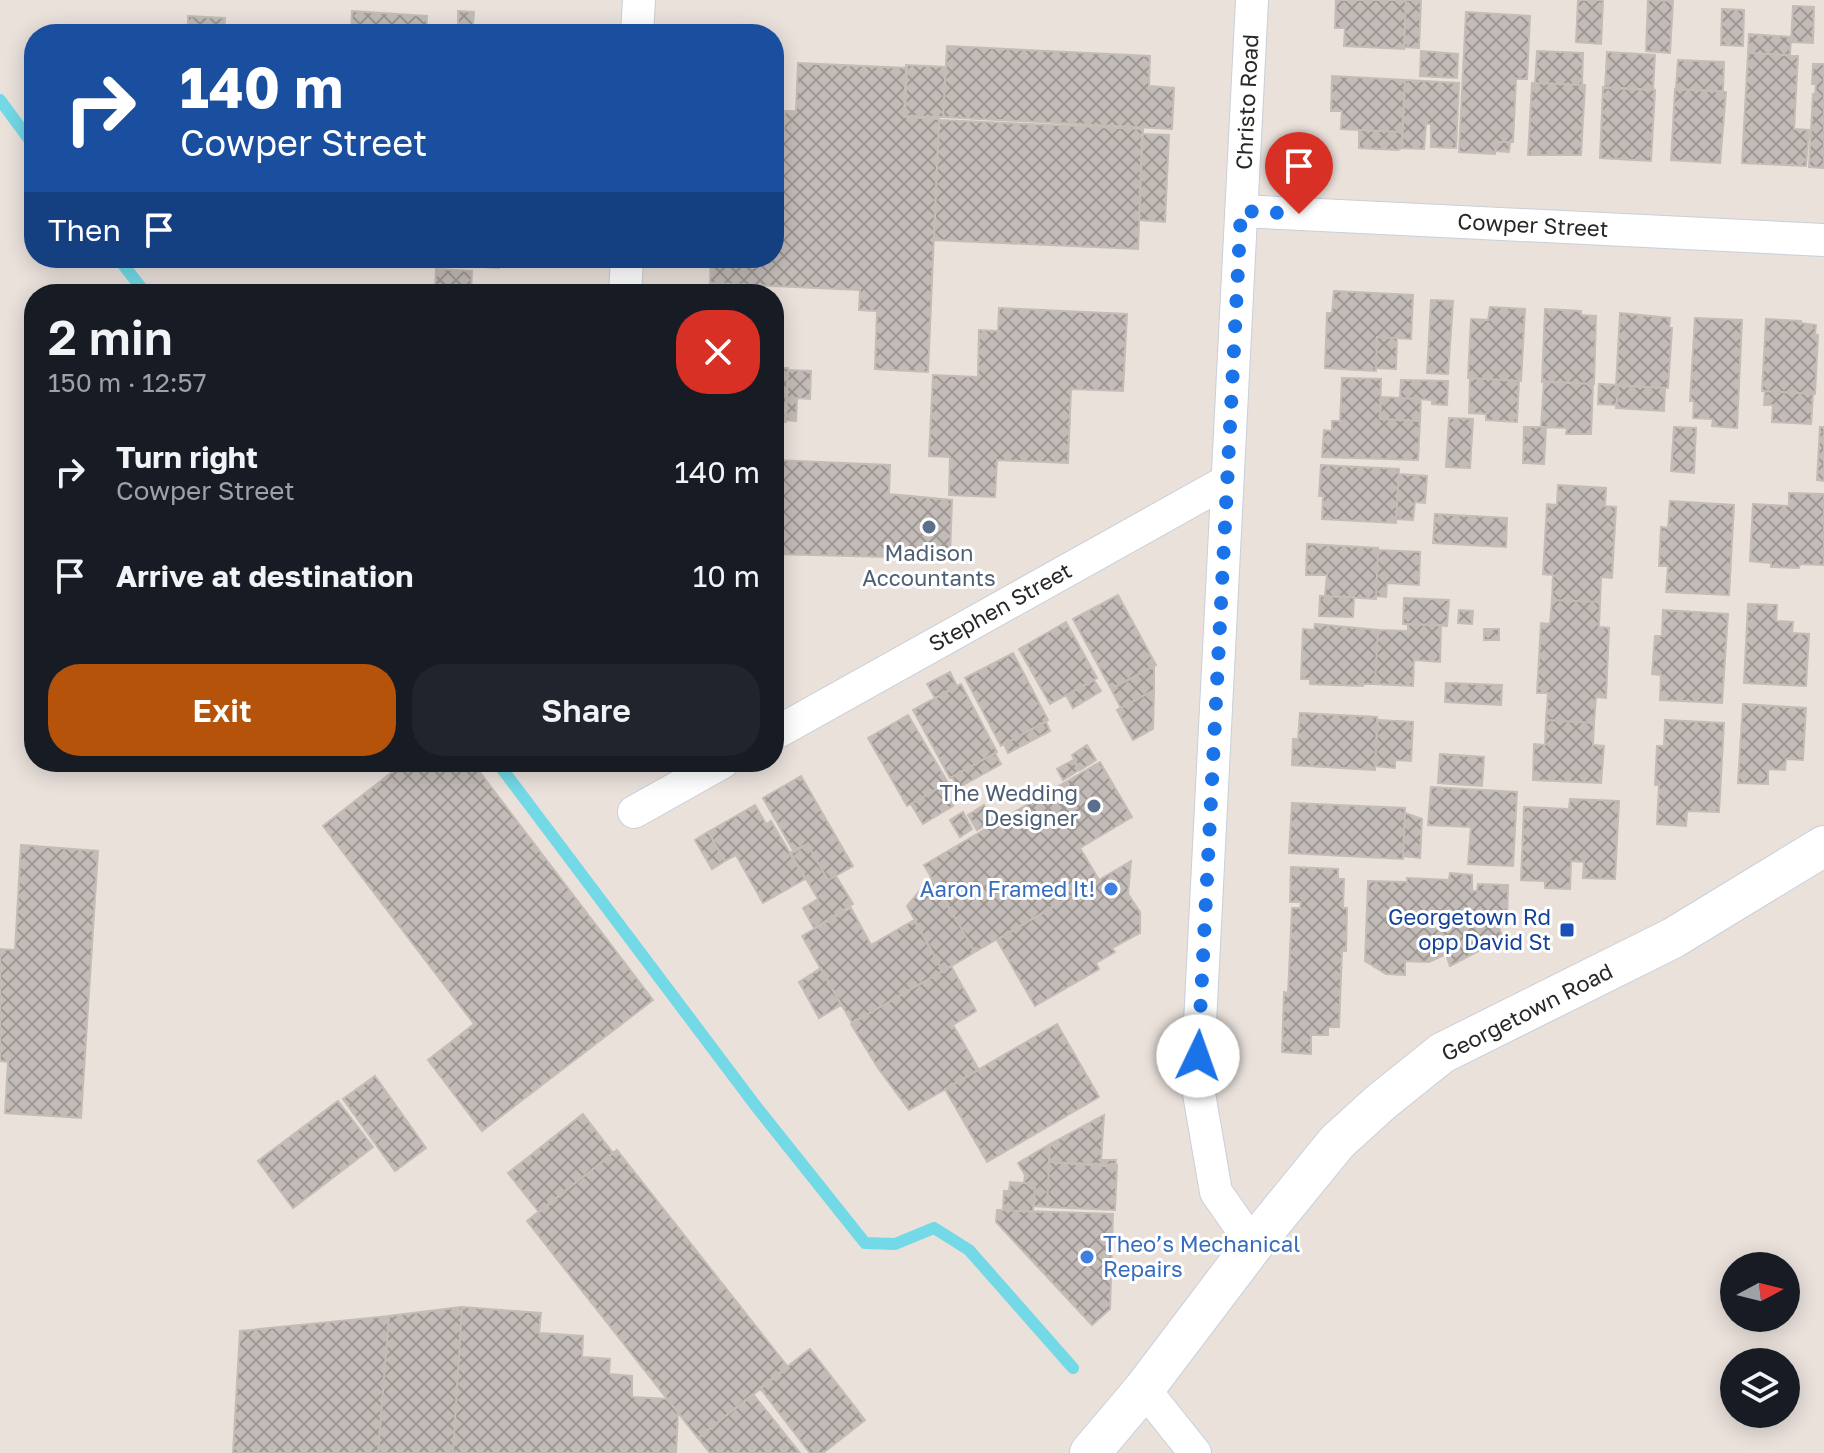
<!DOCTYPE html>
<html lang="en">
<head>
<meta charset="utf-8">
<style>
	body { margin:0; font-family:"Golos Text",sans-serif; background:#20242c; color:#f1f3f6; height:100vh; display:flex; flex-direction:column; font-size:30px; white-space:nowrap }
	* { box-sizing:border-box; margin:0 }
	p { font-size:26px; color:#9ea1a6 }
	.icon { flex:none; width:44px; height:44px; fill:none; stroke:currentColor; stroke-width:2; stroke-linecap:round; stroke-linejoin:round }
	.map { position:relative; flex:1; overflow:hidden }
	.sheet { position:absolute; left:24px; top:284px; width:760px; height:488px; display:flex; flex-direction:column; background:#171b24; border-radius:32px; box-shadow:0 4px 20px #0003 }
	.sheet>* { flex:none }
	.banner { position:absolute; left:24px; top:24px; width:760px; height:244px; border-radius:32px; box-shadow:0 4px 20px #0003; background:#1a4fa0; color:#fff; overflow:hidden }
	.needle { width:52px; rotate:83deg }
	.tools { position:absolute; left:1720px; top:1252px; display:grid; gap:16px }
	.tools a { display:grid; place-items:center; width:80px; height:80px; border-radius:50%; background:#171b24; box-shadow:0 4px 20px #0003; font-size:40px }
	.pin { position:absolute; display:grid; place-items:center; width:68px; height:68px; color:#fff; margin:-82px -34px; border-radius:50% 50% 50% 0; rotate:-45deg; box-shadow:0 0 8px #0007 }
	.pin .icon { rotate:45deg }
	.me { position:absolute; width:88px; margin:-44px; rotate:3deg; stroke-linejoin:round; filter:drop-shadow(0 0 6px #0008) }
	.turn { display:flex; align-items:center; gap:28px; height:168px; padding:0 24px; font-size:36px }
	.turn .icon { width:104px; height:104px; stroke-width:2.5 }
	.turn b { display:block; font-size:56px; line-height:68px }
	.then { display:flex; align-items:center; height:76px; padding:0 24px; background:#0003; gap:16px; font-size:30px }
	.round { display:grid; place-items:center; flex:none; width:84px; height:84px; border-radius:32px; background:#20242c }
	.summary { display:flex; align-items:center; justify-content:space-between; height:136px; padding:0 24px }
	h1 { font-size:48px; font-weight:600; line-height:60px }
	.cta { display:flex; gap:16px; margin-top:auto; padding:16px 24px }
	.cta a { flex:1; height:92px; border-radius:32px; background:#b45309; color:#fff; font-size:32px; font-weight:600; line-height:92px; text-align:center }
	.cta a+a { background:#20242c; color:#f1f3f6 }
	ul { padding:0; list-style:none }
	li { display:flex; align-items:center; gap:24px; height:104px; padding:0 24px }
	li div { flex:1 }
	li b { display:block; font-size:30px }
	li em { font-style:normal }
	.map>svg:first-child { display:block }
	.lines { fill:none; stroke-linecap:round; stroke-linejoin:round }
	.stream { stroke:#73d9e6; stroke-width:12 }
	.building { fill:url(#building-cross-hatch); stroke:#c5bdb5; stroke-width:2 }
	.minor-casing { stroke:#c9cfd9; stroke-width:34 }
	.tertiary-casing { stroke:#c9cfd9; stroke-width:42 }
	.minor { stroke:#fff; stroke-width:32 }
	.tertiary { stroke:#fff; stroke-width:40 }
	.route { stroke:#1a73e8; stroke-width:14; stroke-dasharray:0 25.2 }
	.service-dot { fill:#5c6f8a; stroke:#fff; stroke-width:3 }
	.shop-dot { fill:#3f7fe0; stroke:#fff; stroke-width:3 }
	.transit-dot { fill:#1a4fb4; stroke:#fff; stroke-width:3 }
	.labels { text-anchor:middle; stroke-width:6; stroke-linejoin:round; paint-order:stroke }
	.street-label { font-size:22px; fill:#282828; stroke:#fff }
	.service-label { font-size:22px; fill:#4e5e75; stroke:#fff }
	.shop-label { font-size:22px; fill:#366cbe; stroke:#fff; text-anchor:end }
	.transit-label { font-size:22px; fill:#164399; stroke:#fff; text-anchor:end }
</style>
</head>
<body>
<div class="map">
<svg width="1824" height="1453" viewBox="0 0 1824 1453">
	<defs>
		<pattern id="building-cross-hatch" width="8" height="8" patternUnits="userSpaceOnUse" patternTransform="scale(2)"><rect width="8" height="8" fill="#c2bbb7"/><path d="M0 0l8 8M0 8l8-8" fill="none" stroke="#9e9895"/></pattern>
	</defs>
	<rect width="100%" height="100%" fill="#eae1db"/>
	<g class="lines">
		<path class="stream" d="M0,100L34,146
			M118,258L146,294
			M497,762L755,1105L865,1243L895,1244L934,1228L969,1250L1073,1368"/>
	</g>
	<path class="building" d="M1336,0H1406L1404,49L1344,46L1345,28H1335Z
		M1406,0H1421L1419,48L1404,47Z
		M1578,0H1603L1601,44L1576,42Z
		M1648,0L1673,1L1670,53L1646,51Z
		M1793,6L1814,7L1813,43L1791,42Z
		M1722,9L1744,10L1743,46L1721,45Z
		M352,11L427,16L426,34H351Z
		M458,11L474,12L473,25L458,24Z
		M1466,12L1530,16L1527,79H1516L1513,142H1496L1495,154L1459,152Z
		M188,16L225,18L224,34H172L173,26L188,27Z
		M225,25L241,26V34H224Z
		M470,30L553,34H469Z
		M1749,34L1791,37L1790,55L1748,53Z
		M947,46L1150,56L1149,86L1174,88L1172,129L943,117Z
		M1421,51L1458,54L1457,78L1420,76Z
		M1537,51L1583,53L1582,85L1535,83Z
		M1607,52L1655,55L1653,90L1605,88Z
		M1748,53L1798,56L1794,129L1809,130L1806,166L1742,163Z
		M1678,60L1724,62L1723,91L1676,89Z
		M798,63L907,68L905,117L939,119L928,372L875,369L877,311L859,310L860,290L710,283L711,258H774V195L781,196V190H774V138L783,139L785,111H796Z
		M1813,64H1824V168L1809,167L1813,94H1815L1816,84H1812Z
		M906,65L946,67L943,117L904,116Z
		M1332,76L1405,80L1402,132L1341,129L1342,111H1331Z
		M1405,80L1459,83L1456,148L1431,147V124H1426L1424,149L1402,148Z
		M1532,83L1585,85L1581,155H1528Z
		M1603,87L1655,90L1651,161L1600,158Z
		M1675,89L1726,92L1720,163L1671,160Z
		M939,120L1143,129L1138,249L934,240Z
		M1359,130L1402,132V148L1398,150L1359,148Z
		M1142,134L1169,135L1165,222L1139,220Z
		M1496,142H1510L1509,152L1495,151Z
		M327,258H499V268Z
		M436,269L472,271L471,294H435Z
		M1334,291L1413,295L1411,339L1377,337L1376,371L1325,368L1327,313H1332Z
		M1431,300L1453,301L1448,374L1427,373Z
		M1490,307L1525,309L1521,381L1468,378L1471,319L1488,320Z
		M999,308L1127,314L1123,391L1071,389L1068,463L997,460L995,497L949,495L950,457L929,456L933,375L978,377L979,330L998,331Z
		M1545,309L1581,311V315L1596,316L1594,384L1542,382Z
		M1620,313L1670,318L1669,328H1672L1668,388L1616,386Z
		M1695,318L1742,320L1737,428L1712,426L1713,419L1693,418L1694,401H1690Z
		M1766,319L1801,321V323L1816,325L1815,335H1818L1815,394L1762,391Z
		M1377,337L1397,338L1396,369L1376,368Z
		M774,368H788L786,422H774Z
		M788,370L811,371L810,399L797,398L796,421L785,420Z
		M1342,378L1381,379L1380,419L1420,421L1418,460L1322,457L1324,430L1332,431V421H1340Z
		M1470,378L1519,381L1517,422L1486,420V414L1469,413Z
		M1401,380L1448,381L1447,405L1432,404V400L1400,398Z
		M1544,381L1593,384L1591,434H1566L1567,428L1541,427Z
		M1599,384L1618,385L1617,405L1598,404Z
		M1618,385L1665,388L1664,411L1616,408Z
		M1765,391L1813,394L1811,424L1772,422L1773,405H1764Z
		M1381,397L1421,399L1420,421L1380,419Z
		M1449,418L1473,419L1470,468L1446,467Z
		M1524,427H1546L1544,464L1523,463Z
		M1674,427L1696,428L1694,473L1671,471Z
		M1820,427H1824V481L1817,480Z
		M774,460L890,465L889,494L952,500L950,555L888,554V557L774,554Z
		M1321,465L1399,469L1396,523L1322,519L1323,496H1319Z
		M1399,474L1427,476L1425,503L1415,502L1413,520L1396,519Z
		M1558,485L1606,488L1605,506L1616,507L1612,578L1601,577L1600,602L1552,600L1553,575L1543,574L1547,504L1557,505Z
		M1789,493L1824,494V565L1800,564L1799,568L1771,567V563L1750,561L1753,504L1789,506Z
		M1670,501L1734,505L1729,595L1666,592L1668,566H1659L1661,527L1668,528Z
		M1435,514L1507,518L1506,547L1433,543Z
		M1307,544L1378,548L1376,599L1325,596L1327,575H1306Z
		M1378,550L1420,552L1419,585L1387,583L1386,597L1376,596Z
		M1118,595L1156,665L1111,689L1073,619Z
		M1320,596L1354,597L1353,617L1319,616Z
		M1404,598L1449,600L1447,626L1403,624Z
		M1552,600L1600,602L1599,627L1609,628L1606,698L1596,697L1594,723L1546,720L1548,693H1537L1541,623L1550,624Z
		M1748,604L1777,605L1776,621L1793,622L1792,633L1809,634L1806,686L1744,683Z
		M1459,610L1473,611L1472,624L1458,623Z
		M1663,610L1728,614L1722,703L1660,700L1661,675L1652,674L1655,636H1662Z
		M1066,622L1097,678L1050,704L1019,649Z
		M1315,624L1378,630L1375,684H1363V686L1310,684V679H1301L1303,629L1314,630Z
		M1408,624L1441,625L1440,662L1414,660L1413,686L1375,684L1378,630L1408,631Z
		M1484,629H1499V640H1484Z
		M1013,653L1048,720L1001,746L965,678Z
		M1154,666V690L1121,708L1111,689Z
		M950,672L957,686L935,698L927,684Z
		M1094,680L1101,691L1073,708L1066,695Z
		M1446,683L1502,685L1501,705L1445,702Z
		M961,684L997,752L950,778L913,710Z
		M1154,690L1153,729L1133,740L1117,710Z
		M1743,704L1806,708L1803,760L1786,759L1785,770L1768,769V784L1738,783Z
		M1300,713L1377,717L1375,770L1292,765L1293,739H1298Z
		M908,715L948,783L907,806L868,738Z
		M1378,720L1413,722L1411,761L1395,760V768L1375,766Z
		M1546,720L1594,723L1593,745L1604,746L1601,783L1533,780L1534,744L1545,745Z
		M1665,720L1724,723L1719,812L1687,811L1686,826L1657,824L1659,785H1655L1657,746H1664Z
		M1046,722L1050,731L1008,753L1004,744Z
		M1087,745L1096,760L1080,770L1072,755Z
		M995,753L1001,764L958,788L952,777Z
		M1440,754L1484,757L1482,786L1438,783Z
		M1073,760L1079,770L1063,780L1057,769Z
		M405,762H472L653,1000L482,1131L428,1060L474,1024L323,826Z
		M1100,762L1132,817L1080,848L1099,880L975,952L924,865Z
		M801,776L853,866L828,880L807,844L794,852L763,798Z
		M942,786L953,806L923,824L911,804Z
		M1431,787L1517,792L1513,866L1468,864L1471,827L1428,825Z
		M1570,799L1619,801L1615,879L1583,878L1584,862L1571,861L1570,889L1545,888V881L1521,880L1524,807L1569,809Z
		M1292,803L1405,808L1403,859L1289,853Z
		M755,805L766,824L771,821L805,879L763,903L736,855L725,861L708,832Z
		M984,805L993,820L977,830L968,815Z
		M963,812L972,829L960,837L950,820Z
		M1405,813L1422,819L1420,858L1403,856Z
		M708,832L725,861L712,869L695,840Z
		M807,844L828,880L836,876L853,904L814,928L803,908L818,899L790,852Z
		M21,845L98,851L81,1118L5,1113L8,1062L0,1061V949L15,950Z
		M1131,861L1128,894L1140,912V933L1112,948L1115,952L1096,963L1099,969L1035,1006L997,940Z
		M1291,867L1338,869V879H1344L1343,908H1347L1346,951H1342L1339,1027H1328V1035H1311V1054L1282,1052L1284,992L1288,993L1292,908H1300L1301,902H1290Z
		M1450,873L1472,875V891H1477L1478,884L1508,885L1507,920H1503L1502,926L1498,925L1503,938L1450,966L1446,954L1429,962L1405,961V975L1386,974L1365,961L1368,881L1407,882V878L1449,880Z
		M931,877L975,952L943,971L907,906Z
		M851,908L871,945L914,920L943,971L852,1023L802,936Z
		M951,966L976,1011L953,1025L979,1070L909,1110L878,1068L851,1024Z
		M821,968L841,1005L819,1018L799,982Z
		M1057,1024L1099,1097L987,1162L945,1089Z
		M375,1076L426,1148L395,1171L343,1099Z
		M338,1101L373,1147L293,1208L258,1161Z
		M583,1114L613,1153L539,1212L508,1173Z
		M1104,1115L1101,1160H1116L1115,1167L1049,1162L1050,1144Z
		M1050,1144L1047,1207L1034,1206L1035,1184L1024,1183L1025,1175L1018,1163Z
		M617,1150L788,1367L698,1438L527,1221Z
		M1049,1162L1117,1165L1115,1210L1047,1207Z
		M1010,1182L1035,1184L1033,1212L1003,1210L1004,1191H1009Z
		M997,1210L1113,1214L1110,1309L1092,1325L996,1222Z
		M462,1307L453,1453H378L389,1316Z
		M462,1307L541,1313L539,1333L583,1336L582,1357L610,1359L609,1374L632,1376V1397L668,1399L678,1413L676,1453H453Z
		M389,1316L378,1453H233L240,1331Z
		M810,1349L865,1420L823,1453H810L760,1388Z
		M753,1394L800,1453H710L698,1438Z"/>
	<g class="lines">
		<defs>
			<path id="minor" d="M1252,0L1197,1082L1216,1192L1253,1245
				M637,34L639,0
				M1241,211L1824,240
				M625,294L627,258
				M774,734L1227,481
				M634,812L723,762
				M1144,1389L1195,1453"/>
			<path id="tertiary" d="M1090,1453L1144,1389L1253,1245L1337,1142L1381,1102L1442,1053L1673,938L1824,846"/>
		</defs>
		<use href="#minor" class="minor-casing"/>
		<use href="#tertiary" class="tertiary-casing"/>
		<use href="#minor" class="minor"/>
		<use href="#tertiary" class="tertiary"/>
	</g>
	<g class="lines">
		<path class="route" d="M1198,1056L1241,211L1299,214"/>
	</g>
	<g class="service-dot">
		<circle cx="929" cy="527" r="8"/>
		<circle cx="1094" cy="806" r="8"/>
	</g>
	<g class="shop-dot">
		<circle cx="1111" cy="889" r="8"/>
		<circle cx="1087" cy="1257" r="8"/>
	</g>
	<rect class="transit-dot" x="1559" y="922" width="16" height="16" rx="4"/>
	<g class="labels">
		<g class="street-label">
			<text transform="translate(1247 102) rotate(-87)" y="8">Christo Road</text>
			<text transform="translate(1533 225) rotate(3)" y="8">Cowper Street</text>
			<text transform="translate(1000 607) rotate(-29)" y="8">Stephen Street</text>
			<text transform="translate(1527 1012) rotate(-27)" y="8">Georgetown Road</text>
		</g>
		<g class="service-label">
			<text x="929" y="561">Madison<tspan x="929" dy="25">Accountants</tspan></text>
			<text x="1078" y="801" text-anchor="end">The Wedding<tspan x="1078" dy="25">Designer</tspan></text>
		</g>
		<g class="shop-label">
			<text x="1095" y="897">Aaron Framed It!</text>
			<text x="1103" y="1252" text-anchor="start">Theo’s Mechanical<tspan x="1103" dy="25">Repairs</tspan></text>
		</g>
		<g class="transit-label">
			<text x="1551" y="925">Georgetown Rd<tspan x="1551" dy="25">opp David St</tspan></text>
		</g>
	</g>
</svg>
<div class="tools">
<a><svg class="needle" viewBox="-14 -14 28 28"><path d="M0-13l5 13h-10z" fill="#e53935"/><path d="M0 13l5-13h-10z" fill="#9ea1a6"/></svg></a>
<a><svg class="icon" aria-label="layers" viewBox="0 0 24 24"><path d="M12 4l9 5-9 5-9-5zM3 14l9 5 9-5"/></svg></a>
</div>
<div class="pin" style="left:1299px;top:214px;background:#d93025"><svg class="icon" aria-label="arrive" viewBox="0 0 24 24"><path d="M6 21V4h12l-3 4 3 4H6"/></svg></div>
<svg class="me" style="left:1198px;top:1056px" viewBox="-20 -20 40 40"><circle r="19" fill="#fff"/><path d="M0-13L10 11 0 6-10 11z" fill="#1a73e8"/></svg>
<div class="banner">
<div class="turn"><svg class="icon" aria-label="right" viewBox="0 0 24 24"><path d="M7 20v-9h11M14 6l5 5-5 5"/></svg><div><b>140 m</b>Cowper Street</div></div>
<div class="then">Then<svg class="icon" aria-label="arrive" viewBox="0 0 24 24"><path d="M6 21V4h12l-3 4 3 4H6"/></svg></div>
</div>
<section class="sheet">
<div class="summary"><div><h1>2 min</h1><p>150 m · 12:57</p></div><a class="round" style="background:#d93025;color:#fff"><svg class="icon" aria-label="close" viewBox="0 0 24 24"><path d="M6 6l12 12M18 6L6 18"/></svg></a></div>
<ul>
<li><svg class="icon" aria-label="right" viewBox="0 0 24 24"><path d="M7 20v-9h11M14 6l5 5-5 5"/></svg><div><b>Turn right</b><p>Cowper Street</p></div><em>140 m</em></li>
<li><svg class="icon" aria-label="arrive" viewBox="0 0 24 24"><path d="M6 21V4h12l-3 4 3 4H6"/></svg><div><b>Arrive at destination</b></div><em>10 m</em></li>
</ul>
<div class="cta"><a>Exit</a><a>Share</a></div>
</section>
</div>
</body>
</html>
